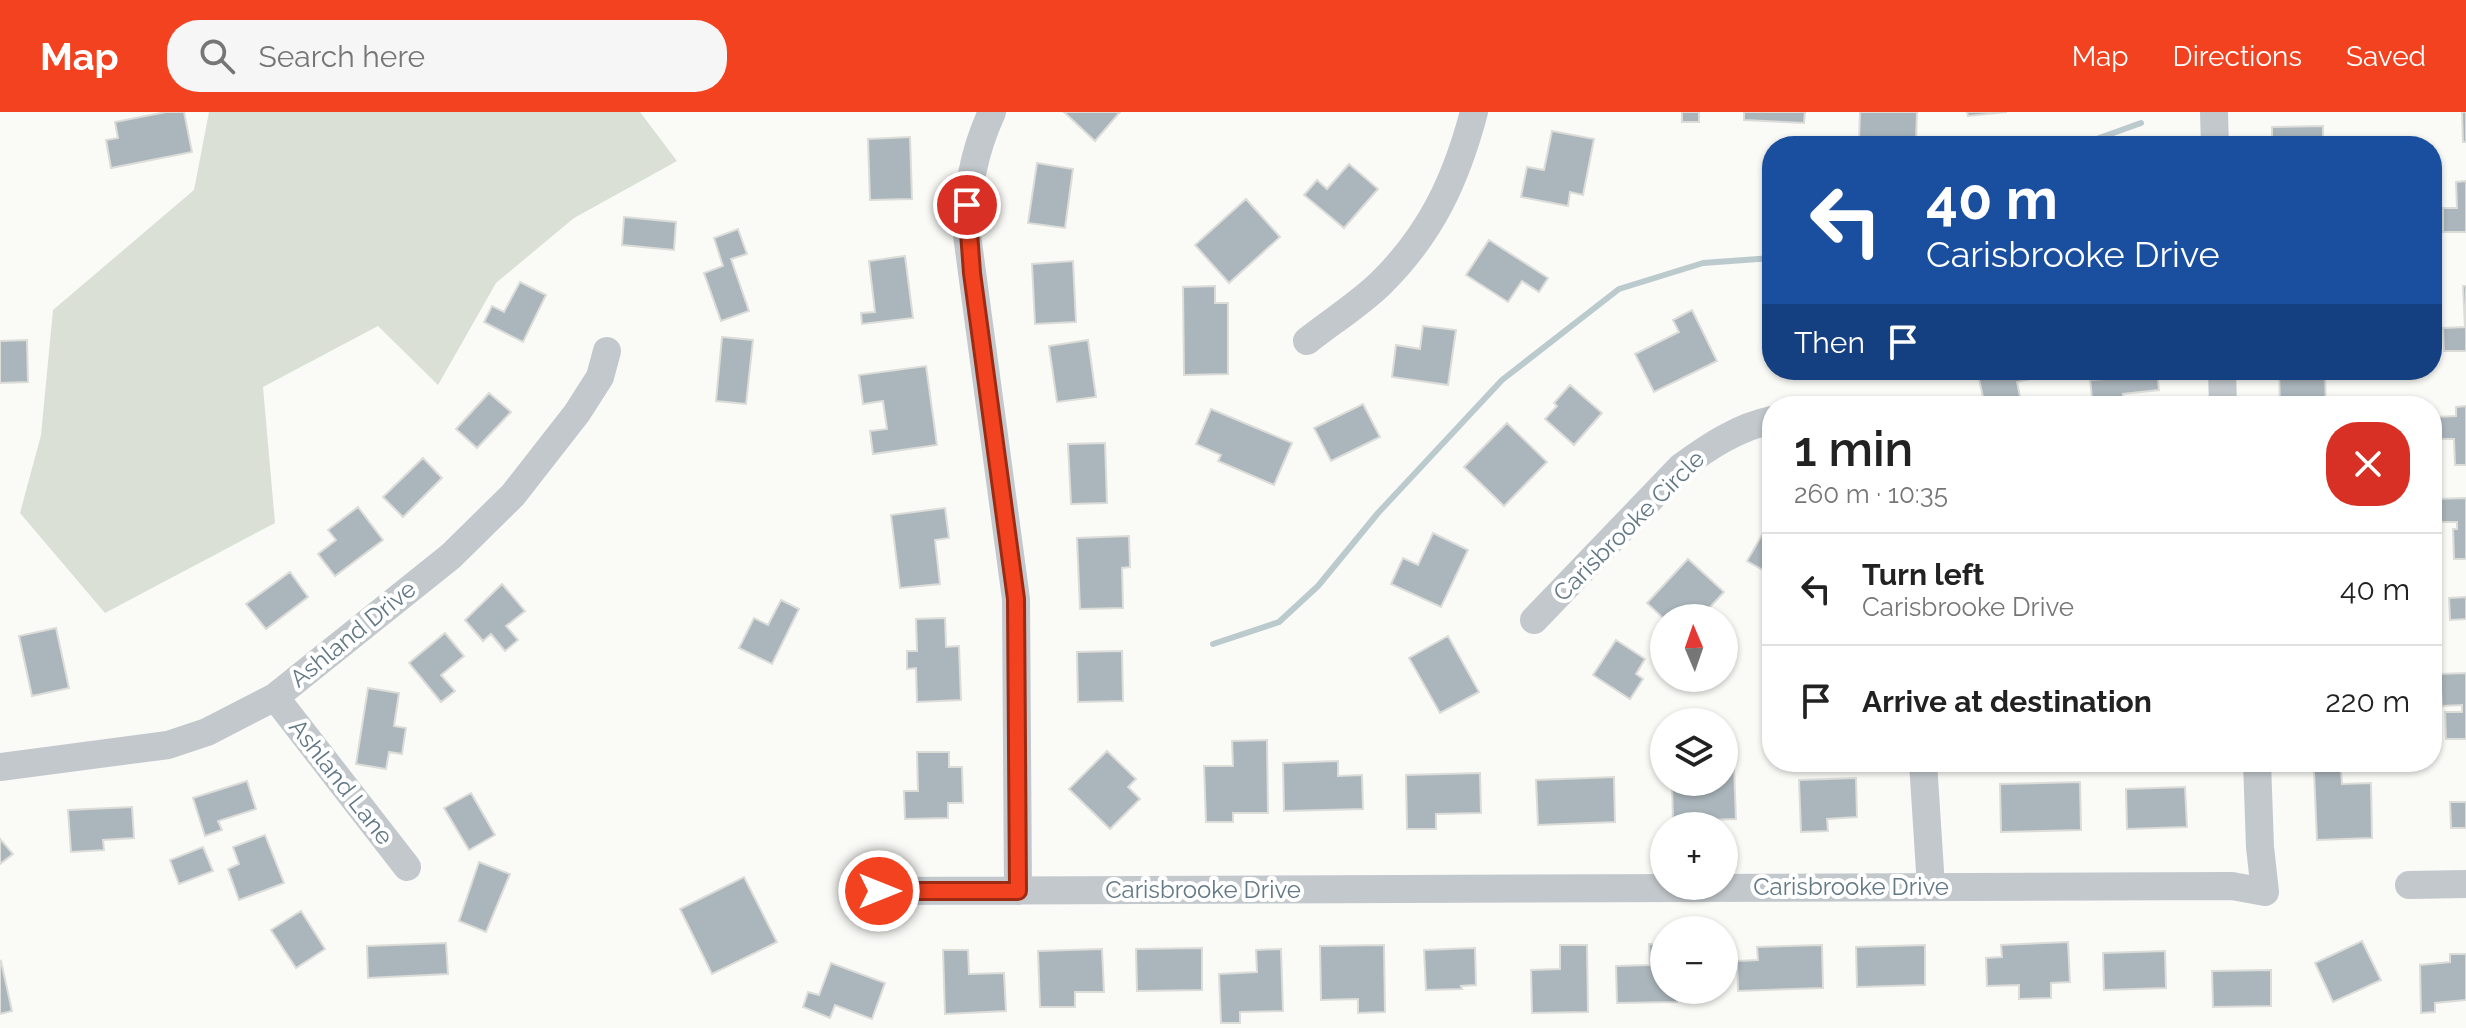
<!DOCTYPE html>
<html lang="en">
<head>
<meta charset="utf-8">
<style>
	body { margin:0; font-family:Raleway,sans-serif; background:#f6f6f6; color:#222; height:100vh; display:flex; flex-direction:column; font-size:30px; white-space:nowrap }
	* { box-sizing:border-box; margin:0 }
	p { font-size:26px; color:#767676 }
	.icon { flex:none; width:44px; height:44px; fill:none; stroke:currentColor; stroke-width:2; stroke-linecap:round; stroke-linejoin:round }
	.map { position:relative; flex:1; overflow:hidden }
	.sheet { position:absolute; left:1762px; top:284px; width:680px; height:376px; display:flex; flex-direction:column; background:#fff; border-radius:32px; box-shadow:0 2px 6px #0004 }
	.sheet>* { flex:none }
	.guide { position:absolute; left:1762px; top:24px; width:680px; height:244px; border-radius:32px; box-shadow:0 2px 6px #0004; background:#1a4fa0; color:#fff; overflow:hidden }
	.needle { width:52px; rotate:358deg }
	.controls { position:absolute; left:1650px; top:492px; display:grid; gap:16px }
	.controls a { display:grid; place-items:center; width:88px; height:88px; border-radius:50%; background:#fff; box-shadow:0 2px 6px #0004; font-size:40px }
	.pin { position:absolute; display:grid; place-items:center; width:68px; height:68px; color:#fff; margin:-34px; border:4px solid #fff; border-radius:50%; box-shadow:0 2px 8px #0007 }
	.me { position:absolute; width:88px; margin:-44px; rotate:90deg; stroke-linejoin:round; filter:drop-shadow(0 0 6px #0008) }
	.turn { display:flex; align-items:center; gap:28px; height:168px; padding:0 32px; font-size:36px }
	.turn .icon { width:104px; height:104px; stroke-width:2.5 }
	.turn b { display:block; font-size:56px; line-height:68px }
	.then { display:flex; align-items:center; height:76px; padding:0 32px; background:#0003; gap:16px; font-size:30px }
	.round { display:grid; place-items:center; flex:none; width:84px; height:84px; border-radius:32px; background:#f6f6f6 }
	.head { display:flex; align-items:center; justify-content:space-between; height:136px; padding:0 32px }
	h1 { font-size:48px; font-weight:600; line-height:60px }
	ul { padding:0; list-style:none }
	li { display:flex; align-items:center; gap:24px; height:112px; padding:0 32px; border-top:2px solid #e0e0e0 }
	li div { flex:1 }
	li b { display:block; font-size:30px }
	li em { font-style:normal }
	header { display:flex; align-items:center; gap:48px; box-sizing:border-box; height:112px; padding:0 40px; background:#f2421f; color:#fff }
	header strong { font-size:38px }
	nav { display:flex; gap:44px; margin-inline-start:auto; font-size:28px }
	.search { width:560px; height:72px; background:#f6f6f6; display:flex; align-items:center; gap:20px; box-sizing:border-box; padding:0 28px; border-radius:32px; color:#767676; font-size:30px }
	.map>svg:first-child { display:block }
	.green { fill:#dae0d6 }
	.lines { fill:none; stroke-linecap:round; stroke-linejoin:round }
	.stream { stroke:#bbcacd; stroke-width:6 }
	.building { fill:#abb6bc; stroke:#dcdcd9; stroke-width:2 }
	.minor { stroke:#c2c8cc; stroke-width:28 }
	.route-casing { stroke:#9d2b14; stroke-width:20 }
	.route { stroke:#f2421f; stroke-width:14 }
	.labels { text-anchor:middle; stroke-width:8; stroke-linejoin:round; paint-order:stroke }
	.street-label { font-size:24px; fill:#627885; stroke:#fff }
</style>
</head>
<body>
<header>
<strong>Map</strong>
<div class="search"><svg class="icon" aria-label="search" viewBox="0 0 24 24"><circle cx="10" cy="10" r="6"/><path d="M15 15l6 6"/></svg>Search here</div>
<nav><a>Map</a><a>Directions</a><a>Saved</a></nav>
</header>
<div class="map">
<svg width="2466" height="916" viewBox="0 0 2466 916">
	<rect width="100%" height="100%" fill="#fafaf7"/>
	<path class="green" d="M209,0H640L677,49L574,106L496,171L438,273L378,214L263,275L275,411L105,501L20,401L41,323L53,198L194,78Z"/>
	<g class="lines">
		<path class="stream" d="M2077,34L2141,11
			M1213,532L1279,510L1318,474L1378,401L1502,268L1619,177L1703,151L1772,146"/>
	</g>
	<path class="building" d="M166,0H184L192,40L111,56L106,28L118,26L115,10Z
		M1064,0H1120L1095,29Z
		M1682,0H1699V10H1682Z
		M1744,0H1805L1804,11L1744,8Z
		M1860,0H1917L1916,31L1859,29Z
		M1967,0H2007L1968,4Z
		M2462,0H2466V30H2463Z
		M2323,14V34H2272V15Z
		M1552,19L1594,27L1583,83L1570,80L1568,94L1521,85L1527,55L1544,58Z
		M910,25L912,87L870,88L868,27Z
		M1037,51L1073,57L1065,116L1028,111Z
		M1349,52L1378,77L1344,116L1304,83L1317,68L1327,77Z
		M2466,69V120H2443V96H2457L2456,70Z
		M1246,87L1280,125L1229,171L1195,133Z
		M624,105L676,110L674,138L622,133Z
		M738,117L747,142L731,147L749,199L721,209L704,161L723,154L714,126Z
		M1489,128L1548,166L1539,180L1522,169L1508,190L1466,163Z
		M905,144L913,206L862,212L861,201L875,200L869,149Z
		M1073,149L1076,210L1035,212L1032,152Z
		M520,170L546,183L523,230L484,210L492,194L504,200Z
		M1215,174V191H1228V262L1184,263L1183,175Z
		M2463,174H2466V239H2444L2443,216L2465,215Z
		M1692,198L1717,249L1654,280L1635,242L1679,220L1673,208Z
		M1423,214L1456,218L1448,273L1392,265L1396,233L1420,237Z
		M722,225L753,228L746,292L716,289Z
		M27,228L28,270L0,271V229Z
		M1088,228L1096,285L1057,290L1049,234Z
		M926,254L937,333L873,342L870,319L887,317L883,289L863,292L859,263Z
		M1977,258H2028L2030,267L2017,270L2022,294H1985Z
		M2104,258H2157L2159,278L2123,282L2124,294H2093L2090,268L2105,267Z
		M2279,258H2329L2330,262H2325L2326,294H2280Z
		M1570,273L1602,301L1574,333L1545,307L1557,294L1554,291Z
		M489,281L511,300L477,336L456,317Z
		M1363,292L1380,325L1331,349L1314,316Z
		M2466,294V353H2455L2454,327H2436L2435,305L2456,304V295Z
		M1211,297L1292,331L1274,373L1218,349L1221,343L1196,332Z
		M1507,311L1547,350L1504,394L1464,355Z
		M1105,331L1107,391L1071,392L1068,332Z
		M423,346L442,366L403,405L383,385Z
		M2466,386V447H2454L2453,417H2457V410H2437L2436,387Z
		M358,395L383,428L335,464L318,442L336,428L328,418Z
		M945,396L949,426L935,428L940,472L900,476L891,403Z
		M1770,409L1772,410V463L1747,449Z
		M1433,421L1468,438L1441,495L1391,472L1403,446L1418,453Z
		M1129,424L1130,455L1122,456L1123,496L1080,497L1077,426Z
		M1688,447L1724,480L1700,506L1664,507L1647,491Z
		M290,460L308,485L266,517L246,492Z
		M502,472L525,499L506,514L518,528L505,539L491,522L483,529L465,508Z
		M2466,485V507L2450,508L2449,486Z
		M781,488L799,497L772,552L739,536L754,506L768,513Z
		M945,506L946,535L959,534L961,588L917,590L916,556L907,557V539H917L916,507Z
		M56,516L69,576L32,584L19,524Z
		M445,521L464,544L441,563L455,579L441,590L409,551Z
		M1448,524L1479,580L1440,601L1409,546Z
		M1616,528L1645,547L1636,562L1643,567L1630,587L1593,563Z
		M1122,539L1123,589L1078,590L1077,540Z
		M2466,561V627H2446L2445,600H2462V593L2442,594L2440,562Z
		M368,576L399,581L394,614L406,616L402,642L389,640L386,657L356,652Z
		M1267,628L1268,701H1233V710H1206L1204,654H1233L1232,629Z
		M1107,639L1136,667L1128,675L1140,687L1110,717L1069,677Z
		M917,640H949V655H962L963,691H948V706L905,707L904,679H918Z
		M1338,649V664L1362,663L1363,697L1284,699L1283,651Z
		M1724,656H1734L1736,707L1673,709L1672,671L1724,670Z
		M2341,658L2342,672L2371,671L2372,726L2317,728L2314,659Z
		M1480,661L1481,701L1436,702V717H1407L1406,663Z
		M1614,665L1615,710L1538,713L1536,668Z
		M1856,666L1857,705L1827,707L1828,719L1801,720L1799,668Z
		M247,669L256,697L218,709L222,718L205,724L193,686Z
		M2080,670L2081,718L2001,720L2000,672Z
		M2185,675L2187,715L2127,717L2126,677Z
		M471,681L495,723L469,738L444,696Z
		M2450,690H2466V716H2451Z
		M132,695L134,726L103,728L104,738L71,740L68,698Z
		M265,723L284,771L239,788L228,757L239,752L233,735Z
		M0,727L13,742L0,752Z
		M203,735L213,759L179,772L170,748Z
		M479,750L510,762L486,820L459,809Z
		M744,765L777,830L712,862L680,797Z
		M301,799L325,837L296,856L271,818Z
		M2362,829L2381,868L2333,890L2315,851Z
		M2068,830L2070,870L2051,871V886L2019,887V873L1987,874L1986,846L2002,845L2001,833Z
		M446,831L448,862L368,866L367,834Z
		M1649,832H1664V878H1677V890L1617,891L1616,854L1650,853Z
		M1384,833L1385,900L1358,901V887L1321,888L1320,834Z
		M1560,833H1587L1588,900L1532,901L1531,858L1560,857Z
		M1822,833L1823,876L1738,879L1737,849L1758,848L1757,835Z
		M1925,833V873L1857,875L1856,835Z
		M1202,836V878L1137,879L1136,837Z
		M1475,836L1476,873L1461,874L1462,877L1426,878L1424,838Z
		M1102,837L1104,880H1075V895H1040L1038,839Z
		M1281,837L1283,899L1240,900V911H1221L1219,862L1257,860L1256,838Z
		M943,838H968L969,862L1004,861L1006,899L945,902Z
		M2165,839L2166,876L2104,878L2103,841Z
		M2450,842H2466V888L2435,891V900L2421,901L2420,853L2450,850Z
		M1,849L12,899L0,902V850Z
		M831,851L885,871L872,907L835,893L830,906L803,895L808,880L819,883Z
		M2271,858V894L2213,895L2212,859Z"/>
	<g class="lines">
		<path class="minor" d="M992,0C973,41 967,79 967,123L1016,487L1018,779
			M2214,0L2215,34
			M1307,229C1331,210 1358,193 1380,172C1431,122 1456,68 1474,0
			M2222,258L2223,294
			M1534,508L1681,355C1708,335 1738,315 1772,308
			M275,585L407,755
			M1923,650L1931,775
			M0,655L168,633L207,620L275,585L451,444L513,383L577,301L600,265L607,239
			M2409,773L2466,772
			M879,779L2232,774L2265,780L2260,735L2257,650"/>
	</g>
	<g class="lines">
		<defs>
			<path id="route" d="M879,779H1018L1016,487L972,161L967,93"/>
		</defs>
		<use href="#route" class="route-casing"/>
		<use href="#route" class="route"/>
	</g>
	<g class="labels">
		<g class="street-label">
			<text transform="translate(1629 414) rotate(-45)" y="8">Carisbrooke Circle</text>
			<text transform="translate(353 522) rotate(-39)" y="8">Ashland Drive</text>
			<text transform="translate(341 670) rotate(52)" y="8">Ashland Lane</text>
			<text x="1851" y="783">Carisbrooke Drive</text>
			<text x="1203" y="786">Carisbrooke Drive</text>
		</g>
	</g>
</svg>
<div class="controls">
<a><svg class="needle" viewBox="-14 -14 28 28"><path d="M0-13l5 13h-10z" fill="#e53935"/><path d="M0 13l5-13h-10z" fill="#767676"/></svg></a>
<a><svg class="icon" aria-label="layers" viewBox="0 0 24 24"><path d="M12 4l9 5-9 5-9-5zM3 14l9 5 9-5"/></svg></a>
<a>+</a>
<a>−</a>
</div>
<div class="pin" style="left:967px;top:93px;background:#d93025"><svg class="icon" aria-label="arrive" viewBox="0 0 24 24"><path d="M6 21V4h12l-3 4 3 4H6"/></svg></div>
<svg class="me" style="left:879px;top:779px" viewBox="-20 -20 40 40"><circle r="17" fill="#f2421f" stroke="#fff" stroke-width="3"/><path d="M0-11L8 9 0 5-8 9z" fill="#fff"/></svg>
<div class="guide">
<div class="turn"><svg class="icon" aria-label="left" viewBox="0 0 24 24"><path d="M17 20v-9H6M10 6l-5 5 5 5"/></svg><div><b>40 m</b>Carisbrooke Drive</div></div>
<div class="then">Then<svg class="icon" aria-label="arrive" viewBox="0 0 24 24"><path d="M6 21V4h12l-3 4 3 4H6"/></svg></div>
</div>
<section class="sheet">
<div class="head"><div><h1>1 min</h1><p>260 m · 10:35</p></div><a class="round" style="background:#d93025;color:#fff"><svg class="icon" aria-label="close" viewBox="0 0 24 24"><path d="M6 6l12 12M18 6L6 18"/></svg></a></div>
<ul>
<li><svg class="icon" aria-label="left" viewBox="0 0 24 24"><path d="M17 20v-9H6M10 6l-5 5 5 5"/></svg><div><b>Turn left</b><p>Carisbrooke Drive</p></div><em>40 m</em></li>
<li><svg class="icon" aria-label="arrive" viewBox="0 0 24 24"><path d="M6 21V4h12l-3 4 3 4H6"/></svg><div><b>Arrive at destination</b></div><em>220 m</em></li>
</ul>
</section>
</div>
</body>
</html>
